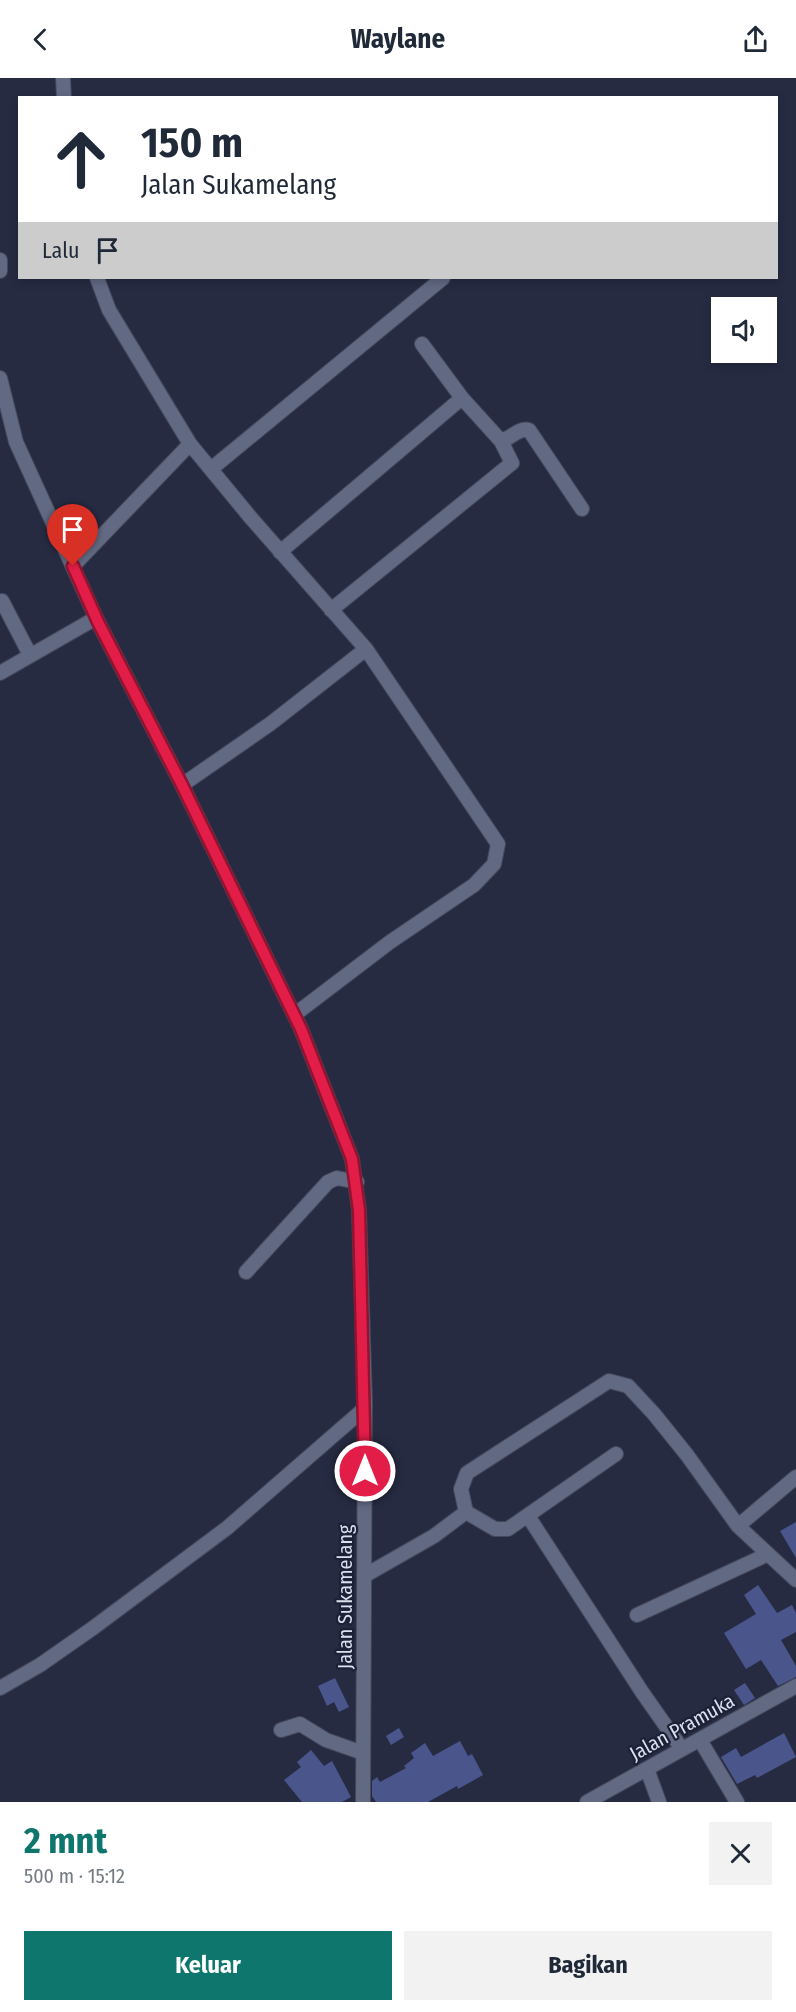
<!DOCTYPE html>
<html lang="id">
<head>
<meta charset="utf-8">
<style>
	body { margin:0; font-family:"Fira Sans Condensed",sans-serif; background:#f2f2f3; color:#1f2937; height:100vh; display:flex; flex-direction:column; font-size:22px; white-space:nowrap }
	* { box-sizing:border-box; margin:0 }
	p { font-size:20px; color:#747a83 }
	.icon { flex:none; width:33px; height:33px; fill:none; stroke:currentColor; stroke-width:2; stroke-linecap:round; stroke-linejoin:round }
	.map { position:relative; height:1724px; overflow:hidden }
	.side { display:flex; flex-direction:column; background:#fff; flex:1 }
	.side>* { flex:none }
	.hud { position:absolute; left:18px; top:18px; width:760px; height:183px; border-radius:0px; box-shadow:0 3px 9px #0003; background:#fff; color:#1f2937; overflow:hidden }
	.tools { position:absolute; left:711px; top:219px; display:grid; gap:12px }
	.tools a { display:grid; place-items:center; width:66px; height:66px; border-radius:0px; background:#fff; box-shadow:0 3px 9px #0003; font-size:30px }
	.pin { position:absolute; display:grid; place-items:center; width:51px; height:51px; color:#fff; margin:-62px -26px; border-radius:50% 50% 50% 0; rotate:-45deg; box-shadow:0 0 6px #0007 }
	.pin .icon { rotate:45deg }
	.me { position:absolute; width:66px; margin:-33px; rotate:0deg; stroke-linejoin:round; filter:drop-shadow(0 0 4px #0008) }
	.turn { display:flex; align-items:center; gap:21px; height:126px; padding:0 24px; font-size:27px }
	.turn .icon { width:78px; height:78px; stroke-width:2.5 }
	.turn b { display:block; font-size:42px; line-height:51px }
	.then { display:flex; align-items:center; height:57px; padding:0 24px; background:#0003; gap:12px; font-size:22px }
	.round { display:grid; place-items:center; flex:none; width:63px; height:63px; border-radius:0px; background:#f2f2f3 }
	.summary { display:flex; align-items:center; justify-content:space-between; height:102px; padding:0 24px }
	h1 { font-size:36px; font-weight:700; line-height:45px; color:#0f766e }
	.primary-button { display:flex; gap:12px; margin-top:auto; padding:12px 24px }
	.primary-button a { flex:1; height:69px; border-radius:0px; background:#0f766e; color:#fff; font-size:24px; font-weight:700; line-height:69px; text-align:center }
	.primary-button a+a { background:#f2f2f3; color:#1f2937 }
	header { display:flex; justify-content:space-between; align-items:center; height:78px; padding:0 24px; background:#fff; font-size:27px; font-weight:700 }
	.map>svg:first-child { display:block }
	.building { fill:#4a568b }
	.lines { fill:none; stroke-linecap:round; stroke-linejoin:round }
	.street-casing { stroke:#44485b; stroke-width:16 }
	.street { stroke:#626983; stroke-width:14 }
	.route-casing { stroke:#92132f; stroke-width:15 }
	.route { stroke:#e11d48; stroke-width:10 }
	.labels { text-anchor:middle; stroke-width:4.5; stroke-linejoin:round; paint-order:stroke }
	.street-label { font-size:20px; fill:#dbdfee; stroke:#1c2137 }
</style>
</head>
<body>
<header><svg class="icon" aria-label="back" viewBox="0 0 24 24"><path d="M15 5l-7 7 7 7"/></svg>Waylane<svg class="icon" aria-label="share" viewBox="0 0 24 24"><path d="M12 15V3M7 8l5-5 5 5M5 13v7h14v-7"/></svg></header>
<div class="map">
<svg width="796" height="1724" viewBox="0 0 796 1724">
	<rect width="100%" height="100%" fill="#262b42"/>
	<path class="building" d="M796,1444V1480L780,1453Z
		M758,1507L777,1535L792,1527L796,1535V1554L781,1562L796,1588V1599L778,1608L761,1582L746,1591L724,1555L756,1536L744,1517Z
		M335,1600L349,1629L339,1634L334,1624L327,1628L318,1608Z
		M745,1605L755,1620L744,1627L734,1612Z
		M399,1650L404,1659L391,1667L386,1658Z
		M784,1655L796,1679L757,1700L755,1697L737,1706L721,1679L736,1670L741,1679Z
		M460,1663L468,1678L472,1676L483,1697L458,1711L457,1708L428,1724H376L372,1718V1703L377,1699L380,1704L406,1690L404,1688L414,1680L411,1675L425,1665L433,1678Z
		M311,1672L324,1688L332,1683L351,1719L342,1724H302L284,1702L301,1689L297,1684Z"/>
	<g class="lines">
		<defs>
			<path id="street" d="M63,0L64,20
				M0,182V193
				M97,200L109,232L190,366L251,440L366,571L498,766L494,786L474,807L390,864L294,937
				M422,266L462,320L500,362C510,363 517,349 529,352L582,431
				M0,300L16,364L98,544L182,707L301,951L352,1081L359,1132L365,1325L363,1724
				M211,391L443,200
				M280,474L462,320
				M73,488L190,366
				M2,523L30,577
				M331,532L512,385L501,363
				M0,595L96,540
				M182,707L270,646L366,571
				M246,1194L328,1104L337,1100L357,1104
				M796,1399L738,1448L796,1502
				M466,1434L495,1451H508L616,1376
				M528,1438L642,1614L682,1671
				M364,1498L434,1458L466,1434L461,1411L467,1395L609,1303L628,1308L654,1336L687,1377L738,1448
				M637,1537L766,1477
				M0,1610L40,1587L93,1550L227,1450L365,1330
				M281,1652L300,1646L326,1662L363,1675
				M700,1662L737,1724
				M647,1691L659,1724
				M587,1724L796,1608"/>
		</defs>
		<use href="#street" class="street-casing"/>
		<use href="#street" class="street"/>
	</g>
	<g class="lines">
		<defs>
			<path id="route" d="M73,488L98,544L182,707L301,951L352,1081L359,1132L365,1393"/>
		</defs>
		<use href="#route" class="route-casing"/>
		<use href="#route" class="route"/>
	</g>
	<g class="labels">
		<g class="street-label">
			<text transform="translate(345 1519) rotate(-90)" y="7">Jalan Sukamelang</text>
			<text transform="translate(682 1649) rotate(-29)" y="7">Jalan Pramuka</text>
		</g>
	</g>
</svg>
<div class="tools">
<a><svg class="icon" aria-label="sound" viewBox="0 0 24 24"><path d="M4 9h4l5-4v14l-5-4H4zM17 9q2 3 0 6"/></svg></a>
</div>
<div class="pin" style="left:73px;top:488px;background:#d93025"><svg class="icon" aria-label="arrive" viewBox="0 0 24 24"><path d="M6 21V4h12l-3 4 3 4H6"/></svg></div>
<svg class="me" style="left:365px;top:1393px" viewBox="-20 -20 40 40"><circle r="17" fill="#e11d48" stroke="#fff" stroke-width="3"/><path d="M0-11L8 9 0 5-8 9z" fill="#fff"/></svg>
<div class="hud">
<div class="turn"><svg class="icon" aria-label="ahead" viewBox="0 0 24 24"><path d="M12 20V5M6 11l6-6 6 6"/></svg><div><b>150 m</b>Jalan Sukamelang</div></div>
<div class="then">Lalu<svg class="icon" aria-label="arrive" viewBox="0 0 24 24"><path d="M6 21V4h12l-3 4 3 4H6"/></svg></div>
</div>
</div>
<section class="side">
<div class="summary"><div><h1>2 mnt</h1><p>500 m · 15:12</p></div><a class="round"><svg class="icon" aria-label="close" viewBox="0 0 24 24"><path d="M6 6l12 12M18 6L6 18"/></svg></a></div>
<div class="primary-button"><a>Keluar</a><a>Bagikan</a></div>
</section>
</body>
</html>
